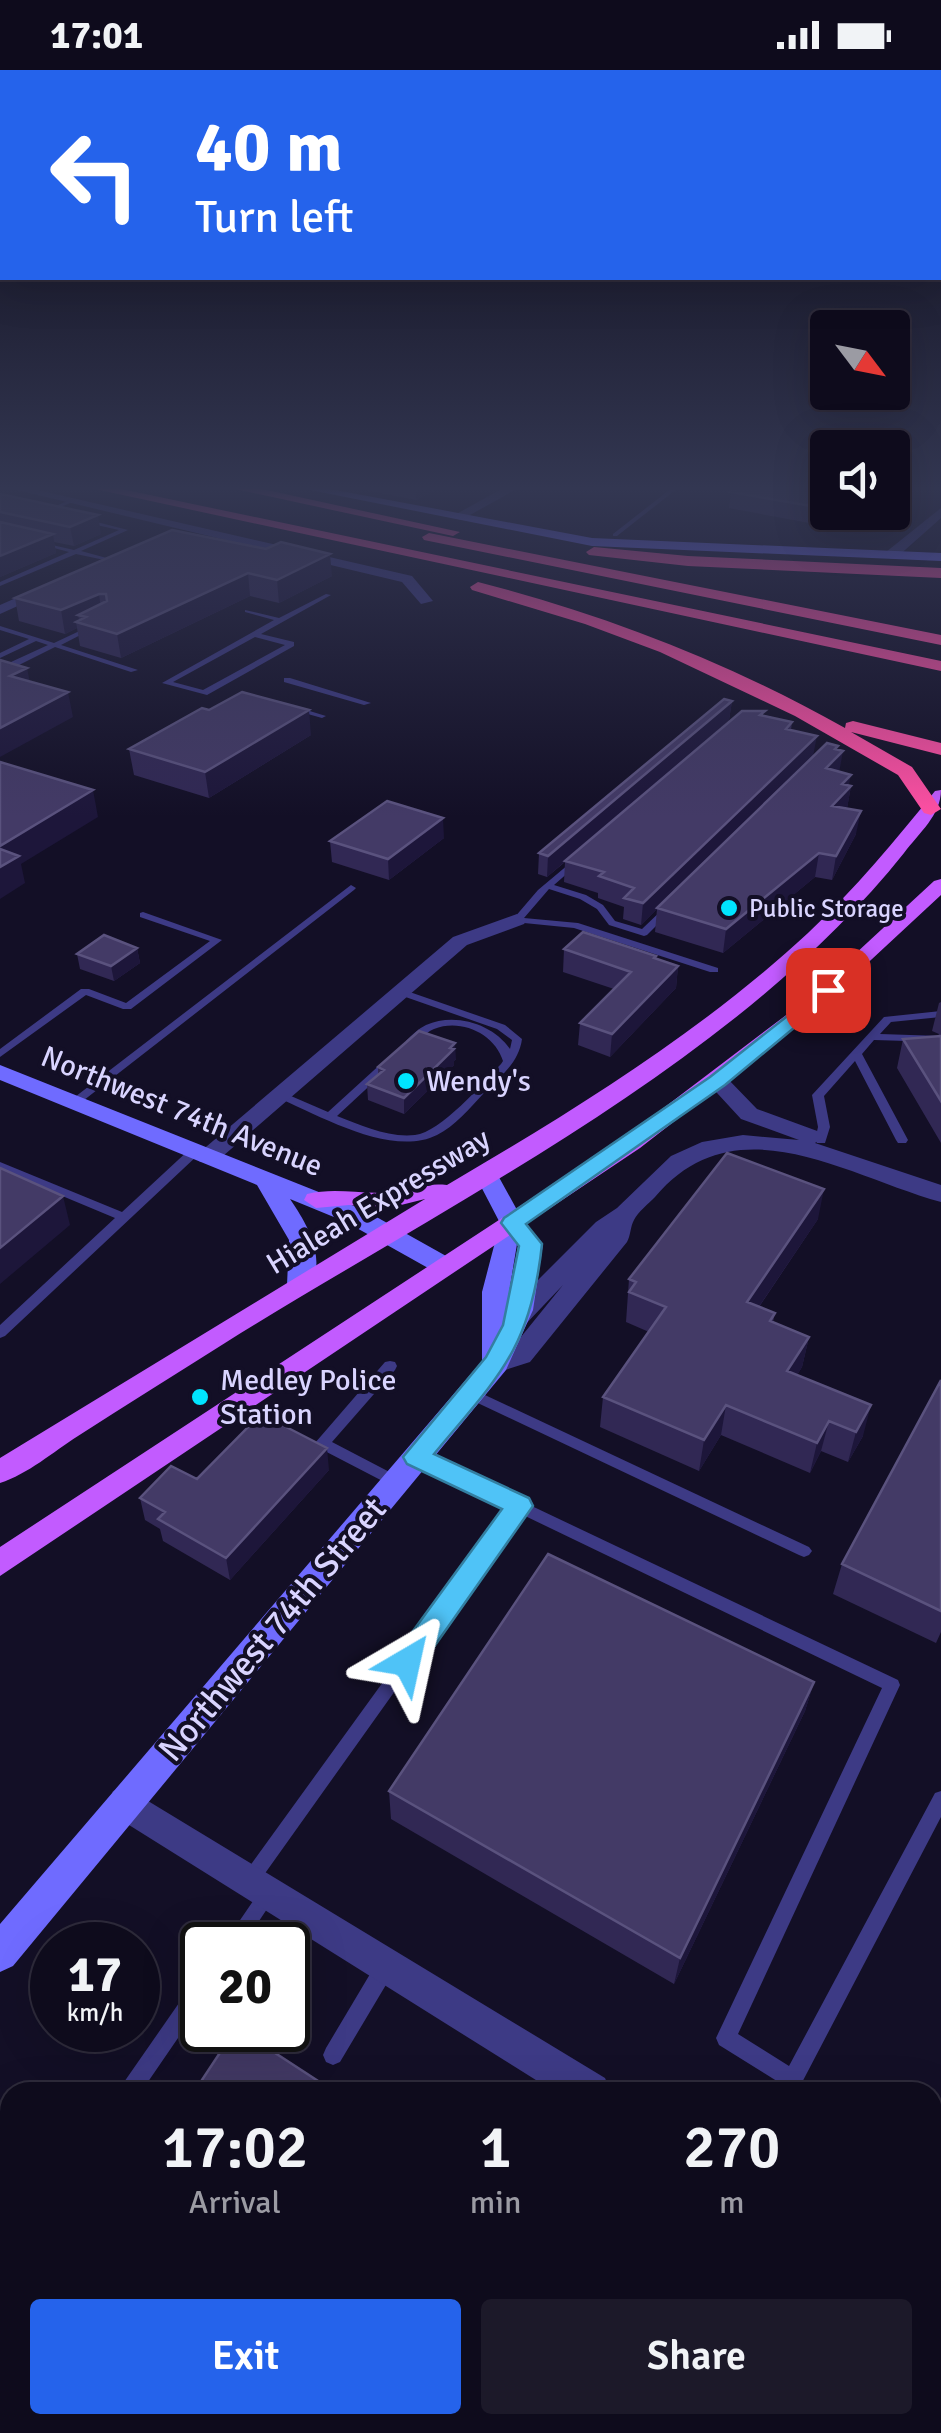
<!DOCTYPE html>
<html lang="en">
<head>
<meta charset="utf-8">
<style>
	body { margin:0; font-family:Signika,sans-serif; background:#1c1929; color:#f1f3f6; height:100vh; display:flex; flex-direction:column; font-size:38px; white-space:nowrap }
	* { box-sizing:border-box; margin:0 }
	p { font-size:32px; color:#9b9ba3 }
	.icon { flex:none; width:55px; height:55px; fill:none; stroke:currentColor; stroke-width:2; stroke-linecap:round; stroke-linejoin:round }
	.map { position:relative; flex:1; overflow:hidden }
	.details { position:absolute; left:0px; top:2012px; width:942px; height:352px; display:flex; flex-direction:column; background:#0e0b1c; border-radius:30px 30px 0 0; box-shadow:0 10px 40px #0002,0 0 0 2px #2e2b3b }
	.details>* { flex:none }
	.hud { position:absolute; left:0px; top:0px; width:942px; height:210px; box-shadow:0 10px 40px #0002,0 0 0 2px #2e2b3b; background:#2563eb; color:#fff; overflow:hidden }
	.needle { width:65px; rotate:122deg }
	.tools { position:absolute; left:810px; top:240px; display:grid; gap:20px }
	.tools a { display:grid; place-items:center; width:100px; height:100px; border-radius:10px; background:#0e0b1c; box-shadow:0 10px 40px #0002,0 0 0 2px #2e2b3b; font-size:50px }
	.speed { position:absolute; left:30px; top:1852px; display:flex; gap:20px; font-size:50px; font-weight:700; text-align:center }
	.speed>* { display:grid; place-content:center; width:130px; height:130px; border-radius:50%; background:#0e0b1c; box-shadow:0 10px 40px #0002,0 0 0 2px #2e2b3b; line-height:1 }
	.speed small { font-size:25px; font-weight:400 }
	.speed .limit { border:5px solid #111; border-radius:15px; background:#fff; color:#111 }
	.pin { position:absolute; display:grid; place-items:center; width:85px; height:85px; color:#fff; margin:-42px; border-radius:20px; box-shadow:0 5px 15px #0006 }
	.me { position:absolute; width:110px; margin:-55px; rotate:36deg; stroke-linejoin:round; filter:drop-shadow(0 0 8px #0008) }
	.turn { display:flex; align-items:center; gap:35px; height:210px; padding:0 30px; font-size:45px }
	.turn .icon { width:130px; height:130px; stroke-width:2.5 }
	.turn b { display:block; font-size:70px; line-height:85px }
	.eta { display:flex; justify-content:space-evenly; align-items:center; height:170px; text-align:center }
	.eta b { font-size:60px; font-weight:600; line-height:70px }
	.action { display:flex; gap:20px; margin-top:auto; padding:20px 30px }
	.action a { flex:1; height:115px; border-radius:10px; background:#2563eb; color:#fff; font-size:40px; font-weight:600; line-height:115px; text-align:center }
	.action a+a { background:#1c1929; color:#f1f3f6 }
	.status { display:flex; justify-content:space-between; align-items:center; height:70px; padding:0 50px; background:#0e0b1c; direction:ltr }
	.status svg { height:28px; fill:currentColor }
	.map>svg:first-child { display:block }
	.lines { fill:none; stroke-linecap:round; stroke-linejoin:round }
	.lane { fill:#3d3a85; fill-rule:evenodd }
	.street { fill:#3d3a85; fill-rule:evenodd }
	.secondary { fill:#6f6bff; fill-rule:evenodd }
	.primary { fill:#c25bff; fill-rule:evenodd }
	.highway { fill:#ff4fa3; fill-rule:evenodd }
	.wall { fill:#312854 }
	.shaded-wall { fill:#1d163a }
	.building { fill:#433a66; stroke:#5a527e; stroke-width:2.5 }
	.route { fill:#4fc3f7; stroke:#337fa1; stroke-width:2.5 }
	.poi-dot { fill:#00e5ff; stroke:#130f26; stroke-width:4 }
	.labels { text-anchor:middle; stroke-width:8; stroke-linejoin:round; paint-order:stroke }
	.far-poi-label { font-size:25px; fill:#d9d4ff; stroke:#130f26; text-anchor:start }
	.poi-label { font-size:30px; fill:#d9d4ff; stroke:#130f26; text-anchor:start }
	.street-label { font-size:30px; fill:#d9d4ff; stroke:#130f26 }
	.near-street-label { font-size:35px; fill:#d9d4ff; stroke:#130f26 }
</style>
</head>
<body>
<div class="status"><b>17:01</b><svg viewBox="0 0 49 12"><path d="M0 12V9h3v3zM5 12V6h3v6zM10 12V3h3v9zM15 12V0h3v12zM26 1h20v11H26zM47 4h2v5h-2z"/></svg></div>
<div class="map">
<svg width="941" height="2363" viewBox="0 0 941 2363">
	<rect width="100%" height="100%" fill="#130f26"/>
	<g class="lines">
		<path class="lane" d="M673,417L678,418L617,466H613V464Z
			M70,430L75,431L46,443L41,442Z
			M85,449L128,460L81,481L114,490V492L76,484L0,516V512L69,482L39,474V472L74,480L119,460L83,452Z
			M326,524L331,525L261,564L294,572V576L207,625L162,613L274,550L245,542V540L279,548ZM255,567L285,575L203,620L173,612Z
			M0,556L54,573L88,557H92V559L61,575L138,600L131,602L55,577L17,596H11V592L48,575L36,571L0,588V583L29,569L0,560Z
			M284,608H290L371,633L364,635L284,612Z
			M290,635L326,646L322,648L290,639Z
			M575,789L578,790V794L554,815L586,825L603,835L615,851L642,859L665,837L668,836L673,839L647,865L644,866L609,855L597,839L580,829L549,819L524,848L578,853L718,898V902H710L574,858L514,852V848L538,820Z
			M351,815L356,818L354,820L79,1034H71L69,1032L71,1030Z
			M143,842L222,870L131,939H123L86,925L0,987V979L81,919H89L126,933L210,871L140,847V843Z
			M401,919L505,955L522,969C519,993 499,1008 483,1024C469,1039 455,1056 437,1065C391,1088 319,1045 276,1027L274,1025L276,1023H284L328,1042L384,991L388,990L393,993L392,995L337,1046C361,1055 388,1068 415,1065C441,1062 482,1014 501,994L503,991C495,964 461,948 434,959C422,964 420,974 406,975V971C412,965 418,959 426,955C455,942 493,954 510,979L512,970L497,959L397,924L396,922Z
			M941,941V947L891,952L880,964L941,966V972L874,970L862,984L908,1070L906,1073H898L896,1070L855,991L824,1026L830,1057L825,1073H817L815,1070L818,1057L812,1025L884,947Z
			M195,1077L199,1078L201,1081L199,1084L5,1266L0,1268V1255L115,1148L0,1100V1092L122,1142L191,1078Z
			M390,1291L395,1292L397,1296L395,1300L332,1372L401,1408L403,1412L401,1416L396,1418L317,1377L315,1373L385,1292Z
			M470,1318L809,1477L812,1481L809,1485L804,1487L799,1485L465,1327L463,1323L465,1319Z
			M416,1381L898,1610L900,1615L738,1964L789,1996L935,1723L941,1721V1747L797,2022H776L780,2013L719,1975L716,1968L882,1618L521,1444L256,1816L250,1819L244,1816L241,1810L244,1804L509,1438L411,1391L409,1387L411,1383Z
			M268,1815L274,1818L277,1824L243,1875H223L262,1818Z
			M386,1887L393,1889L395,1896L393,1903L340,1992L333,1995L326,1992L323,1985L326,1978L379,1889Z
			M202,1908V1933L141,2022H119L122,2015L195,1910Z
			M932,2124L941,2128V2150L932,2147Z
			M10,2181V2211L8,2215L0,2218V2188L2,2184Z
			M932,2290L941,2294V2318L932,2315Z
			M539,2355H562L559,2363H536Z
			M651,2355H681L684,2363H654Z"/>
		<path class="street" d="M0,416H20L412,506L433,531L421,534L402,512Z
			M507,416H522L461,450L451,447Z
			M941,438V448L896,488H886V482Z
			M41,517L53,520L0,544V535Z
			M517,844L527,850L524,854L467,875L216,1092H200L196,1087L200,1082L453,867Z
			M717,1004L725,1006L757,1039L820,1062L823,1067L815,1073L941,1115V1132C846,1106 736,1031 655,1127C648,1134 638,1142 634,1150C630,1157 631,1165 627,1172L530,1292L496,1303L486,1300L483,1293L486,1286L512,1278L563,1215L522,1258H504L500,1251L504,1244L596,1152L617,1138L671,1086L702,1072L743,1065L799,1070L741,1049L706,1011Z
			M125,1717L605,2008L611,2022H555L113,1745L108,1733L113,1721Z
			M602,2355H648L645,2363H599Z"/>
		<path class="secondary" d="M290,416H314L592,468L941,483V491L592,476Z
			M0,995L364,1140L455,1191L459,1197L446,1206L437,1203L346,1152L290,1129C309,1157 327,1188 309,1221H291L287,1215L289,1170L257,1115L0,1010Z
			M487,1097L495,1100L522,1149L543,1174L533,1240L506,1300L13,1896L0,1902V1854L482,1291V1222L500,1153L475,1105ZM517,1174L518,1176L506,1241Z"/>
		<path class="primary" d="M941,720C941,745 919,763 904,783C736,994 450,1132 225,1273C176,1304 126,1335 78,1366C53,1382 28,1404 0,1413V1388L425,1129L389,1138L349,1135L316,1138L304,1130L307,1124C336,1117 362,1125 390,1122C413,1119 424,1113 447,1115C573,1041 700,963 808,863C855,819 895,771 935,721Z
			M941,809V825L816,941L640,1078L0,1506V1477L624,1068L802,933L934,811Z"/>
		<path class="highway" d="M81,416H107L941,591V601Z
			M221,416H248L460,462L453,466Z
			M429,463L941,565V575L424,470L422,467Z
			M594,477L688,486L941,498V508L688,496L589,485L586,482Z
			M478,512C606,545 730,593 845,658L846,653L853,651L941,673V685L851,662L912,697L941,739L931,745L924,743L898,705L795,646L660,582L585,554L472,520L470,517Z"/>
	</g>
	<path class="wall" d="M345,416H443L416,430Z
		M828,416V442H870L847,460L729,438L731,422Z
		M0,424L101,464L74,476L54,472L56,483L0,507Z
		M172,460L332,506L279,533L250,526L121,588L80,576L77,558L65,564L19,551L15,528Z
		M732,631L729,650L638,729L764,645L792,652L791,660L813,686L837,680L839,702L849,716H851L847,738L856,764L832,810L815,807L723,883L655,862L657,839L641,855L623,849L624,837L598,828V823L564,812L565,792L547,807L538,804L539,783Z
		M311,665L209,728L134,705L129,679Z
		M444,768L389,810L332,792L330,771Z
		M137,878L140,893L114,911L80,899L77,884Z
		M564,879L656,889L678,896L676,918L610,987L578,975L580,953L614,919L563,902Z
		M941,932V1073L897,998L903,969L938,966L939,964L932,961L939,933Z
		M456,989L454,991V995L404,1044L368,1030L367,1014L378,1004V997Z
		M818,1149L759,1237L775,1243L773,1252L809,1267L802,1297L797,1305L863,1366L848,1392L821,1381L810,1403L721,1365L699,1401L600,1357L603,1327L649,1262L626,1252L629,1209Z
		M941,1310V1562L936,1573L833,1524L842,1494Z
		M329,1400L230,1510L163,1471L160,1459L145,1450L140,1428L197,1409Z
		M814,1612L805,1641L674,1914L391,1749L389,1721Z"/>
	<path class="shaded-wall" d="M416,416H443L416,430Z
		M892,416H904L892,425Z
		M870,442L847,460L850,443Z
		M98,445L101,464L74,476L70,457Z
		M53,464L56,483L0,507V486Z
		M330,484L332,506L279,533L277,510Z
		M248,503L250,526L121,588L117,564Z
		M99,524L102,547H86L78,545L80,554L76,552L77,558L65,564L61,540Z
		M27,598L32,622L10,606Z
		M68,622L73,647L0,687V658Z
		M732,631L729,650L547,807L548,786Z
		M309,640L311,665L209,728L205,702Z
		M817,666L813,686L641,855L643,833Z
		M838,676L836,688L843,681L839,703L826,698L835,679Z
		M851,705L848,719L851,716L847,739L832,736L842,714Z
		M93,720L98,747L21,794L25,813L0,829V776Z
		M861,741L856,764L832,810L836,786Z
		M443,748L444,768L389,810L388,789Z
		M819,783L815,807L723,883L726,859Z
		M137,878L140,893L114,911L111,896Z
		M678,896L676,918L610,987L612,964Z
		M455,973L456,989L454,991V995L404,1044V1028Z
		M824,1119L818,1149L741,1263L747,1232Z
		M63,1126L70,1155L0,1214V1178Z
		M809,1267L802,1297L780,1332L787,1301Z
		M726,1335L721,1365L699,1401L704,1370Z
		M871,1335L863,1366L848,1392L856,1362Z
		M829,1351L821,1381L810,1403L817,1373Z
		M327,1378L329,1400L230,1510L226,1488Z
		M814,1612L805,1641L674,1914L680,1888Z
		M474,2355H481L477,2363H470Z"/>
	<path class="building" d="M740,416H828V439L731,422Z
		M0,424L98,445L70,457L0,442Z
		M0,452L53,464L0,486Z
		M172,460L266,479L281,472L330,484L277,510L248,503L117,564L76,552L86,547L78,545L107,531L106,524H99L61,540L15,528Z
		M0,590L27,598L10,606L68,622L0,658Z
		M242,622L309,640L205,702L129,679L202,638L209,640Z
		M724,629L732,631L548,786L539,783Z
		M742,641H765L760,645L792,652L786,659L817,666L643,833L624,828L634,818L599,806L604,802L565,791Z
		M827,673L838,676L835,679L843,681L826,698L851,705L842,714L851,716L832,736L861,741L836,786L819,783L726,859L657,838Z
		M0,692L93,720L0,776Z
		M387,731L443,748L388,789L330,771Z
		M0,779L19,786L0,797Z
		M583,862L656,886L654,888L678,896L612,964L580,953L631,902L564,879Z
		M104,865L137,878L111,896L77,884Z
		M419,961L455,973L450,978L454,979L404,1028L367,1014L384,1000L378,997Z
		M941,966V1031L903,969Z
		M727,1083L824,1119L747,1232L775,1243L770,1251L809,1267L787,1301L871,1335L856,1362L829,1351L817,1373L726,1335L704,1370L603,1327L666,1237L629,1222L636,1212L629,1209Z
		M0,1098L63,1126L0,1178Z
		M941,1310V1541L842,1494Z
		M261,1344L327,1378L226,1488L158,1449L165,1442L140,1428L171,1396L197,1409Z
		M548,1484L814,1612L680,1888L389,1721Z
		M235,1960H240L335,2022H194Z
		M10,2300V2355H474L470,2363H0V2316Z"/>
	<linearGradient id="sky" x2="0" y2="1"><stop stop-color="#0a0815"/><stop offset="0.56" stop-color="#333752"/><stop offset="1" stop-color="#333752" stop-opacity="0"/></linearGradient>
	<rect width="941" height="747" fill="url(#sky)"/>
	<path class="route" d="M828,914L838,920L835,924L725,1015L526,1154L542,1174C531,1279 498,1307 434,1384L529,1428L533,1436L417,1601L407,1605L397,1601L392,1592L397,1583L502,1439L407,1394L403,1387L486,1287L503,1255L519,1176L501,1153L504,1148L710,1007Z"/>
	<g class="poi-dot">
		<circle cx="729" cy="838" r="10"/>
		<circle cx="406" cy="1011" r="10"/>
		<circle cx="200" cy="1327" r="10"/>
	</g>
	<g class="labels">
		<g class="far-poi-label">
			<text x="749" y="847">Public Storage</text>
		</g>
		<g class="poi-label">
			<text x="426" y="1021">Wendy's</text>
			<text x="220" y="1320">Medley Police<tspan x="220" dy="34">Station</tspan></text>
		</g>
		<g class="street-label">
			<text transform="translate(182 1041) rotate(22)" y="10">Northwest 74th Avenue</text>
			<text transform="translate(378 1131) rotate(-31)" y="10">Hialeah Expressway</text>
		</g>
		<g class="near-street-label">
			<text transform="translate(272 1559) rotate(-50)" y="12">Northwest 74th Street</text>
		</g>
	</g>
</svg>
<div class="tools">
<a><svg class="needle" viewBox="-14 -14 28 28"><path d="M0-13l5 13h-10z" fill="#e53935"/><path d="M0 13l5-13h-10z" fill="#9b9ba3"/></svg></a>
<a><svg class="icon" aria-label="sound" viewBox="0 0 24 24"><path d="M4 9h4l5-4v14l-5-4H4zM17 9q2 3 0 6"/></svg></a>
</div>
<div class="speed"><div>17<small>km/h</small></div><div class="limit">20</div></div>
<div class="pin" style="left:828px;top:920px;background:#d93025"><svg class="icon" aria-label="arrive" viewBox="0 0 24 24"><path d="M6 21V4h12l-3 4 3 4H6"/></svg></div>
<svg class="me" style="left:407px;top:1592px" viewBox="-20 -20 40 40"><path d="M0-17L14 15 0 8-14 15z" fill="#4fc3f7" stroke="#fff" stroke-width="4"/></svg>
<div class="hud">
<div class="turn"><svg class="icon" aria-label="left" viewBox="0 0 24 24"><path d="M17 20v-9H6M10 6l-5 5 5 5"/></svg><div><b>40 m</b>Turn left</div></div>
</div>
<section class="details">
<div class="eta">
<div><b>17:02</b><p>Arrival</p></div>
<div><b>1</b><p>min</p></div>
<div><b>270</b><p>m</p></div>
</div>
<div class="action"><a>Exit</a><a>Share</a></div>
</section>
</div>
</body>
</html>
